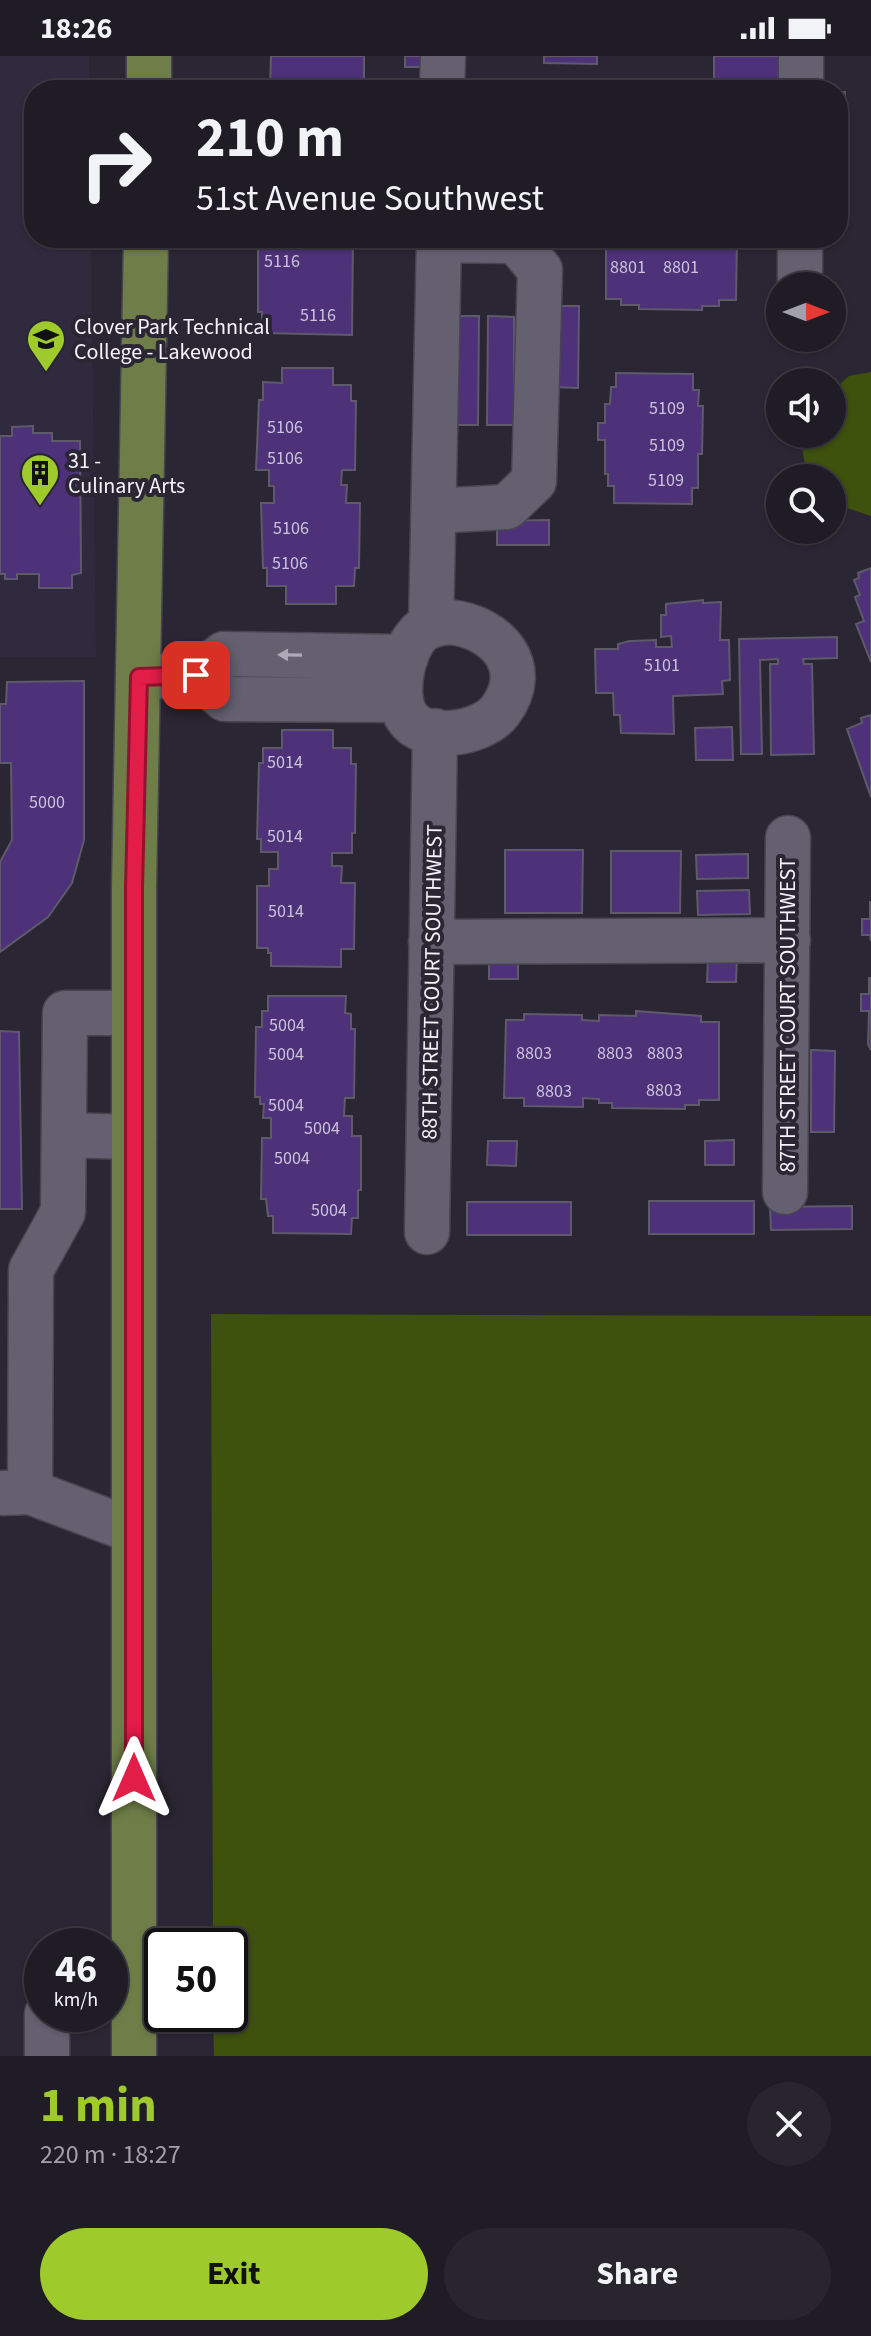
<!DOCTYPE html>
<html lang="en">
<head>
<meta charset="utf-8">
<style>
	body { margin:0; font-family:"Source Sans 3",sans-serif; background:#28252e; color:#f1f3f6; height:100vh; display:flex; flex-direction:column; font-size:30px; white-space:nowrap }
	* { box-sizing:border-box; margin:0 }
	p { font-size:26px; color:#a2a1a7 }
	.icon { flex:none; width:44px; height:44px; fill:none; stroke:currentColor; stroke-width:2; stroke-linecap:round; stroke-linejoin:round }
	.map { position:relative; height:2000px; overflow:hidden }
	.details { display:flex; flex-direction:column; background:#201c26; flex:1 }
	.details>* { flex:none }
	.banner { position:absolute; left:24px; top:24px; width:824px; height:168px; border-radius:32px; box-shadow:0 2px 6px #0004,0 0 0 2px #3d3a43; background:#201c26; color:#f1f3f6; overflow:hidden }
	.needle { width:52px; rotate:90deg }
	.fabs { position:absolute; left:766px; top:216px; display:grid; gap:16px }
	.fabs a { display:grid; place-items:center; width:80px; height:80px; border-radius:50%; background:#201c26; box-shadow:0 2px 6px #0004,0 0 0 2px #3d3a43; font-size:40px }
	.speed { position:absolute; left:24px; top:1872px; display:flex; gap:16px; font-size:40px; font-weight:700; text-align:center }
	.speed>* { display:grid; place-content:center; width:104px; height:104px; border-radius:50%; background:#201c26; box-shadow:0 2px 6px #0004,0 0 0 2px #3d3a43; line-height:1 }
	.speed small { font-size:20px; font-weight:400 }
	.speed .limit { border:4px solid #111; border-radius:12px; background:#fff; color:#111 }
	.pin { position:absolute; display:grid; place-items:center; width:68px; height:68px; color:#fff; margin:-34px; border-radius:16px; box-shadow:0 4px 12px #0006 }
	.me { position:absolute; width:88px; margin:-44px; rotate:0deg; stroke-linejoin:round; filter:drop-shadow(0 0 6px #0008) }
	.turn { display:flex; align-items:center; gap:28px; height:168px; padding:0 40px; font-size:36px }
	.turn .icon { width:104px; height:104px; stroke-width:2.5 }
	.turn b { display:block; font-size:56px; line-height:68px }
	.round { display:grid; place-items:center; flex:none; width:84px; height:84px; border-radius:42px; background:#28252e }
	.summary { display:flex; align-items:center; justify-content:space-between; height:136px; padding:0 40px }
	h1 { font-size:48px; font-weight:700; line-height:60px; color:#9fca2c }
	.action { display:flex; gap:16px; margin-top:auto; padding:16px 40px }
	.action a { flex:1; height:92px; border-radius:48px; background:#9fca2c; color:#111; font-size:32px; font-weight:700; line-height:92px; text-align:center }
	.action a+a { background:#28252e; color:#f1f3f6 }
	.status { display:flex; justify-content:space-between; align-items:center; height:56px; padding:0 40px; background:#201c26; direction:ltr }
	.status svg { height:22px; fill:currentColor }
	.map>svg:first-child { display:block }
	.built { fill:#302a3e }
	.green { fill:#3e510d }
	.building { fill:#4d3179; stroke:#5e5a6a; stroke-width:2 }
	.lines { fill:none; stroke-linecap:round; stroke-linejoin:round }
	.minor-casing { stroke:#484551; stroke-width:47 }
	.major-casing { stroke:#484551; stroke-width:47 }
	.minor { stroke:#656070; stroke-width:44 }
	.major { stroke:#6f7e48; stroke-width:44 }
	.oneway { fill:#ada9b6 }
	.route-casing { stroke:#92132f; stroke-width:20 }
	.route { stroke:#e11d48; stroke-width:14 }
	.labels { text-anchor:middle; stroke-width:8; stroke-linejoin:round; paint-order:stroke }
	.number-label { font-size:18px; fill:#cbc2db }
	.poi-label { font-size:22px; fill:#f5f2fc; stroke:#2a2633; text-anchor:start }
	.street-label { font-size:22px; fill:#f5f2fc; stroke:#2a2633 }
</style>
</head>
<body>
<div class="status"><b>18:26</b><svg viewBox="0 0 49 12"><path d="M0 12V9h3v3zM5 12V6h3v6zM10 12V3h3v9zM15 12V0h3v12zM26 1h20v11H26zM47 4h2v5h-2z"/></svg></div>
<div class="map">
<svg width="871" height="2000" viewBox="0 0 871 2000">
	<rect width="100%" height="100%" fill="#2a2633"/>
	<path class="built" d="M0,0H89V34H34V182H91L96,601H0Z"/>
	<path class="green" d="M871,316V460L832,447V422H808L799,378H832V335L849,320Z
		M211,1258L871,1260V2000H214L213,1958H230V1890H213Z"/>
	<path class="building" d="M271,0H364V30H367V34H270Z
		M405,0H429V11H405Z
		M544,0H597V8L544,7Z
		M714,0H779V34L714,30Z
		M838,36H845L844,91H838Z
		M258,182H353L352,279L262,277V256H258Z
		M606,182H737L736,244H719V250H702V254L639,253V249H621V243H606Z
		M555,250H579L578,332L554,331Z
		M451,260H479L478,369H450Z
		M488,260L514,261V369H487Z
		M282,312H333V329H351V345H356L355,414H342L341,429H347L346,447H360L359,512H355L354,530H336V548H286V530H267V512H263L261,447H274V430H269V414H256L259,344H263V326L282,327Z
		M616,317L693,318V334H699L698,350H703L702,398H698V432H692V448L614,447V430H608V418H605V384H598V367H605V348H610L611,331H616Z
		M33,370V377H52V385H80L81,517L72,519V532H39V518H17V523H5V518H0V380H12V371Z
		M549,464V489H497V465Z
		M871,512V606L856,568L864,565L855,541L860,539L854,524L859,522L858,517Z
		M703,544V547L721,546L720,584H729L730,624L722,625L723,638L673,640L674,678L621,677L620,659H614L613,637H596L595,593H618V588L630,585L656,584V591H672L671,580L661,581V559H666V548Z
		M837,581V602L803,603L804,608H812L814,698L771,699L770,608H778V603L760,604L762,698H741L739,583Z
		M84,625V784L72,827L48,861L0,896V806L12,784L11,707H0V648H6L7,626Z
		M871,659V741L847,673L862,667L861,662Z
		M732,671L733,704H696L695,672Z
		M282,674H333V692H351V708H356L355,777H352V797H332V810H342L341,827H355L354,893H341V911L271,910V897H268V892H257V830H269V813H278V796H261V783H257L259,707H263V692H282Z
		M505,794H583L582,857H505Z
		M611,795H681L680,857H611Z
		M748,798V822L697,823L696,799Z
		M749,834L750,858L698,859L697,835Z
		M870,846H871V885L870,879H862V863H870Z
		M489,898H518V923H489Z
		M708,902H737L736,926H707Z
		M869,922H871V994L868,988L869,955H861V938H869Z
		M268,940H346L345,957L351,958V973H355L354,1042H345L344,1060H352V1080H361V1134H358V1162H352L351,1178L273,1177V1160H268L266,1143H261L262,1082H271V1062H263L264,1048H260V1041H255L256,971H262V955H268Z
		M636,955L701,960V966H719V1044H699V1049H685V1053L612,1052V1047H599V1043L583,1042V1051L524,1050V1042H504L506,964H524V958L582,959V964L599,965V959L636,960Z
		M0,975L19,976L22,1153H0Z
		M811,994L835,995L834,1076H811Z
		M734,1084V1109H705V1085Z
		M488,1085H517L516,1110L487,1109Z
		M649,1145H754V1178H649Z
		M467,1146H571V1179H467Z
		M852,1150V1173L771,1174L770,1151Z"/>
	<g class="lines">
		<defs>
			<path id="minor" d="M442,34L443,0
				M801,34V0
				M800,230V182
				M434,455L507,451L534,425L540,214L516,185L439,184
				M450,566C497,571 533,611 500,655C483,678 424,688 407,661C392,640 403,584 426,572C433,568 443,567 450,566Z
				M431,570L439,182
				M196,619L225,643L401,644
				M139,621L196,619L224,598L406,601
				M431,886L788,884
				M64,1079L134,1081
				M785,1136L788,782
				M427,1176L435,675
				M30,1436L31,1214L63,1156L65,957H134
				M3,1437L30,1436L134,1475
				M47,2000V1958"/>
			<path id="major" d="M149,34V0
				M134,2000V833L146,182"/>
		</defs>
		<use href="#minor" class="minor-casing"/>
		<use href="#major" class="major-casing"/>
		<use href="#minor" class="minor"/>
		<use href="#major" class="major"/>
	</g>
	<defs><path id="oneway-solid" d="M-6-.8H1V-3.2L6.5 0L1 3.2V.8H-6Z" transform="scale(2)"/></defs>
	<use class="oneway" href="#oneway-solid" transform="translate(290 599) rotate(-179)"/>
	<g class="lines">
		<defs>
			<path id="route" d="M134,1722V833L139,621L196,619"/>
		</defs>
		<use href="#route" class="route-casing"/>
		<use href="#route" class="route"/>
	</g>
	<defs>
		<symbol id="university-pin" viewBox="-11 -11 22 30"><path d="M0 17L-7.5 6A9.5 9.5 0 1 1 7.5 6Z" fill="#9fca2c" stroke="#2a2633"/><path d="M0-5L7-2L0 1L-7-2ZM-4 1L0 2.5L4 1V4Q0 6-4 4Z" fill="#111"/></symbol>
		<symbol id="building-pin" viewBox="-11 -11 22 30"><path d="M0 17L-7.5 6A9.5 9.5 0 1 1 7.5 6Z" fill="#9fca2c" stroke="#2a2633"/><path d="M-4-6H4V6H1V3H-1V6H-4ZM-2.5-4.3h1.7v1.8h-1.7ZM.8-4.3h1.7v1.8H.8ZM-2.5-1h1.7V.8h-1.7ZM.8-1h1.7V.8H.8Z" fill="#111"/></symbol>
	</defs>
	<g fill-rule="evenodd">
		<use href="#university-pin" x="24" y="261" width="44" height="60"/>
		<use href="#building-pin" x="18" y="395" width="44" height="60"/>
	</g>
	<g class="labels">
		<g class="number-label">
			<text x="282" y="211">5116</text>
			<text x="628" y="217">8801</text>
			<text x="681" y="217">8801</text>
			<text x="318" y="265">5116</text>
			<text x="667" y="358">5109</text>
			<text x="285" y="377">5106</text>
			<text x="667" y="395">5109</text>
			<text x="285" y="408">5106</text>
			<text x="666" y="430">5109</text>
			<text x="291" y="478">5106</text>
			<text x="290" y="513">5106</text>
			<text x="662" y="615">5101</text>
			<text x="285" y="712">5014</text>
			<text x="47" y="752">5000</text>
			<text x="285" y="786">5014</text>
			<text x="286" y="861">5014</text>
			<text x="287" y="975">5004</text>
			<text x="534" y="1003">8803</text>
			<text x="615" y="1003">8803</text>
			<text x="665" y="1003">8803</text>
			<text x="286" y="1004">5004</text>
			<text x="664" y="1040">8803</text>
			<text x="554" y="1041">8803</text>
			<text x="286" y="1055">5004</text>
			<text x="322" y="1078">5004</text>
			<text x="292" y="1108">5004</text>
			<text x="329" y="1160">5004</text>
		</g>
		<g class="poi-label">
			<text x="74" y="278">Clover Park Technical<tspan x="74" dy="25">College - Lakewood</tspan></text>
			<text x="68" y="412">31 -<tspan x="68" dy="25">Culinary Arts</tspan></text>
		</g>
		<g class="street-label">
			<text transform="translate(431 926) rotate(-89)" y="8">88TH STREET COURT SOUTHWEST</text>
			<text transform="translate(787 959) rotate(-90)" y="8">87TH STREET COURT SOUTHWEST</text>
		</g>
	</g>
</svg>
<div class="fabs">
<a><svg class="needle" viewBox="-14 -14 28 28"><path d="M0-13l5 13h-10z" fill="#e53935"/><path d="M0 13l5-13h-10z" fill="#a2a1a7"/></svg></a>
<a><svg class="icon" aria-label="sound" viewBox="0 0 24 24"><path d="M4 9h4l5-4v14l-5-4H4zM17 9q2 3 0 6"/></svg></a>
<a><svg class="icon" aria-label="search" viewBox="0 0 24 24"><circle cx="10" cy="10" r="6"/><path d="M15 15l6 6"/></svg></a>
</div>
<div class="speed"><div>46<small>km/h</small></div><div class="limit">50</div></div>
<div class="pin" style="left:196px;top:619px;background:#d93025"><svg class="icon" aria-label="arrive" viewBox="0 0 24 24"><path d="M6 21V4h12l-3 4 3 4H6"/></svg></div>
<svg class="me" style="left:134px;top:1722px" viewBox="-20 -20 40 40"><path d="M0-17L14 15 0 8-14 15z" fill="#e11d48" stroke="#fff" stroke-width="4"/></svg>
<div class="banner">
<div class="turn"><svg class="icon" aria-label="right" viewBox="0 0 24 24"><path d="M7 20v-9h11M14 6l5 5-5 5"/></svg><div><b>210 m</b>51st Avenue Southwest</div></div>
</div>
</div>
<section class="details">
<div class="summary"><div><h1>1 min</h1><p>220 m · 18:27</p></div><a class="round"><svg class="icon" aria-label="close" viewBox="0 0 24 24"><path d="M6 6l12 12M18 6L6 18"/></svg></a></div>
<div class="action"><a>Exit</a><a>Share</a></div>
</section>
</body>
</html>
